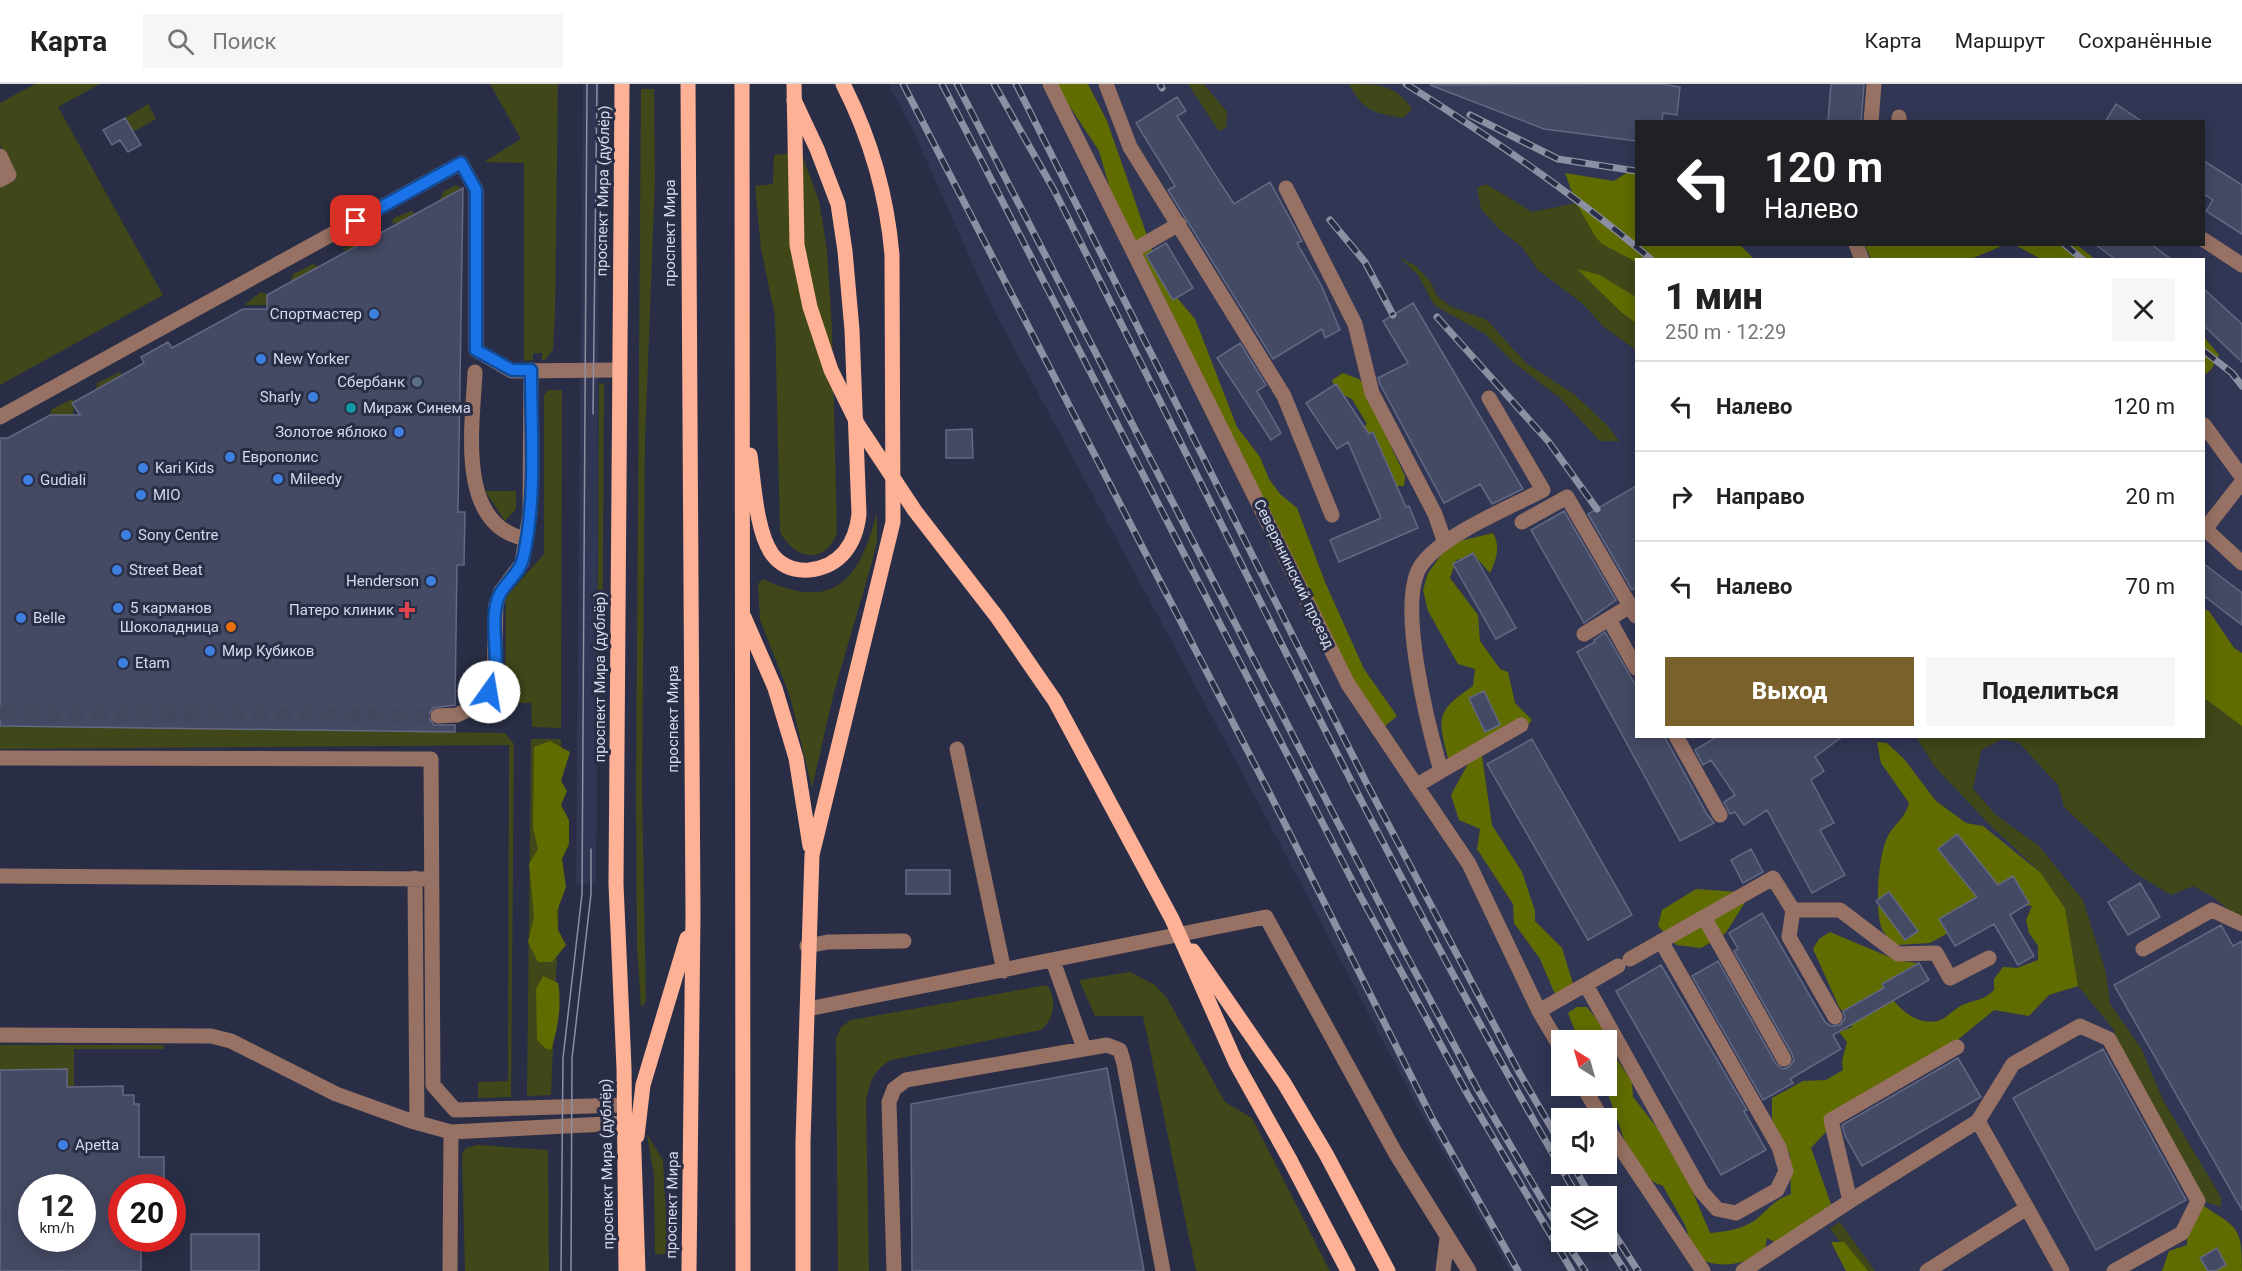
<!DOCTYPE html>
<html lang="ru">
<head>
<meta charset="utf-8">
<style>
	body { margin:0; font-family:Roboto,sans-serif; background:#f6f6f6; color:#222; height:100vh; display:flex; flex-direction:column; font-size:22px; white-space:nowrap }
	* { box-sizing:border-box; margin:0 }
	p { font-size:20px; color:#767676 }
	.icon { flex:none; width:33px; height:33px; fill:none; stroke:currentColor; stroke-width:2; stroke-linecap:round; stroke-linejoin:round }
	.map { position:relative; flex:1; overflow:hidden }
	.sheet { position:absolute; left:1635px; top:174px; width:570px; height:480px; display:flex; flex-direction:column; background:#fff; border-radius:0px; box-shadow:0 3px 15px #0003 }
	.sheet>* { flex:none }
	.hud { position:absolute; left:1635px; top:36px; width:570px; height:126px; border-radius:0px; box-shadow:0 3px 15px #0003; background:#202124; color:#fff; overflow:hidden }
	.needle { width:39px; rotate:323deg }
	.fabs { position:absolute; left:1551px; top:946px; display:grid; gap:12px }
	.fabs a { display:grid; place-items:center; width:66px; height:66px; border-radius:0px; background:#fff; box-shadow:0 3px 15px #0003; font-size:30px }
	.speed { position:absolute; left:18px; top:1090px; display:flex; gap:12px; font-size:30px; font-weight:700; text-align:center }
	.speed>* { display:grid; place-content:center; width:78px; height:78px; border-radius:50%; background:#fff; box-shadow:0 3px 15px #0003; line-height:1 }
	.speed small { font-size:15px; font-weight:400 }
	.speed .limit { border:9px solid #d22; background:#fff; color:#111 }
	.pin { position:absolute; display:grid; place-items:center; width:51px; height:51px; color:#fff; margin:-26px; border-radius:12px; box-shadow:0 3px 9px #0006 }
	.me { position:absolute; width:66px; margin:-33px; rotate:13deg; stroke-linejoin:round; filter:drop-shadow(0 0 4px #0008) }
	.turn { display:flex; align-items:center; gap:21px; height:126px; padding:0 30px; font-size:27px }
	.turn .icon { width:78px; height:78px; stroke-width:2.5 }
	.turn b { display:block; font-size:42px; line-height:51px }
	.round { display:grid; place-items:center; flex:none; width:63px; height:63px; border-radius:0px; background:#f6f6f6 }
	.summary { display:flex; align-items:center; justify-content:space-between; height:102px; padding:0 30px }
	h1 { font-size:36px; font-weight:800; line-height:45px }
	.action { display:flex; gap:12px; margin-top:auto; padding:12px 30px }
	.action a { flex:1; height:69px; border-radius:0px; background:#7a612b; color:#fff; font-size:24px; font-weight:800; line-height:69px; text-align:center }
	.action a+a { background:#f6f6f6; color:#222 }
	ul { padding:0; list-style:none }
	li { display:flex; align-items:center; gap:18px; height:90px; padding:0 30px; border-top:2px solid #e0e0e0 }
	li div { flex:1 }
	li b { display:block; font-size:22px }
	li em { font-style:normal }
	header { display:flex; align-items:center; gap:36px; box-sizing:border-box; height:84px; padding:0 30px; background:#fff; border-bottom:2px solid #e0e0e0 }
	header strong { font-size:28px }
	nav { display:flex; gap:33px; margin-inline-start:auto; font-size:21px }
	.search { width:420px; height:54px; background:#f6f6f6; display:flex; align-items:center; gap:15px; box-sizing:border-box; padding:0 21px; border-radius:0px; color:#767676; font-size:22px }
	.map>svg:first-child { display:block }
	.built { fill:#313654; fill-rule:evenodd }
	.green { fill:#404719 }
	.forest { fill:#616c00 }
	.building { fill:#454a64; stroke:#636883; stroke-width:1.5; fill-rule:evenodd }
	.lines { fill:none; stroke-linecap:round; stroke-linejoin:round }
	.minor-tunnel { stroke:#43485f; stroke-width:15; stroke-dasharray:15 8; stroke-linecap:butt }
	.minor { stroke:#977163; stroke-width:15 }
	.major { stroke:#feb195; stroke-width:15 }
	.tram { stroke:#8b90a3; stroke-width:1.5 }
	.rail-casing { stroke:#8b90a3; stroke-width:7 }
	.rail { stroke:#292e46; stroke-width:4.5; stroke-dasharray:14; stroke-linecap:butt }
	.major-bridge { stroke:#feb195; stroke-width:15 }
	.route-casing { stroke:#114b97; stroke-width:15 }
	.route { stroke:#1a73e8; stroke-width:10 }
	.shop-dot { fill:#3f7fe0; stroke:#292e46; stroke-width:2 }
	.service-dot { fill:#5c6f8a; stroke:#292e46; stroke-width:2 }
	.culture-dot { fill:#0f9aa8; stroke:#292e46; stroke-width:2 }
	.health-dot { fill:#e0444e; stroke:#292e46; stroke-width:2 }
	.food-dot { fill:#e8710a; stroke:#292e46; stroke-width:2 }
	.labels { text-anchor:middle; stroke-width:6; stroke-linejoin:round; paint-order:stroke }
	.street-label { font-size:15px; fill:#d6daea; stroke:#292e46 }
	.poi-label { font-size:15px; fill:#d6daea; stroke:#292e46; text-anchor:start }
</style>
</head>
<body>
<header>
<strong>Карта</strong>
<div class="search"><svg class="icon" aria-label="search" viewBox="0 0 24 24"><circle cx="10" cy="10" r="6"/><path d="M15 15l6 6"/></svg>Поиск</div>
<nav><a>Карта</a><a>Маршрут</a><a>Сохранённые</a></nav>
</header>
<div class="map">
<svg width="2242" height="1187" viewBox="0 0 2242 1187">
	<rect width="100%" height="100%" fill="#292e46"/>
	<path class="built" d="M583,0H599L597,705L596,799L576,800Z
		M888,0H2242V1187H1510L1420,1028L1267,735L992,223L912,44ZM1636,38H2204V160H1636ZM1636,176H2204V652H1636ZM1562,957H1606V1002H1562ZM1562,1035H1606V1080H1562ZM1562,1113H1606V1158H1562Z"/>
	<path class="green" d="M35,0H100L58,23L163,211L0,301V103L16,96L0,61V19Z
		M490,0H558L555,228L553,266L545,276H542V269H533V276L524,277V79L484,78L521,55Z
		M1188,0H1204L1227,28L1226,44L1219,47Z
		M1349,0C1376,0 1396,0 1412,25L1403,34C1374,29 1363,27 1349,0Z
		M641,5H654L655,96L645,356L642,706L646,918L641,923L637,862L636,707Z
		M148,20L156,35L133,48L125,34Z
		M801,68L819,117L827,166L832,244L837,449C825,481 795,476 780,448L775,232L761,165L755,102L773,100L774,71Z
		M1486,100L1532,128L1576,119L1602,160L1636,178V213L1600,191L1578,186L1621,228L1636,239V266L1604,243L1583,220L1538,186L1522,163L1499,145L1481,125L1477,104Z
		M456,101L462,104L439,117L444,107Z
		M411,127L416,130L413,140L391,139L394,134Z
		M361,153L367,157L365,167L342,166Z
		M1399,173L1416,182L1430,197L1437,212L1450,222L1487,236L1526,279L1575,311L1607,341L1619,357H1600L1560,314L1513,278L1485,250L1434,221L1418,191Z
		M313,180L319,183L291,198L293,190Z
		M261,208L269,211L267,221H244Z
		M120,288L122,291L96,305L97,299Z
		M599,299L604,300L602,644H597Z
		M548,306H562L561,644L532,643L531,619H510V629H505L506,513L544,470V311Z
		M72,315L74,318L73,331H50L52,325Z
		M485,407H516V425L505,437Z
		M877,428V457L872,478L834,608L812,704L790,612L760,536L758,500L763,495C835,529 860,495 877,428Z
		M2204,614L2242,642V838L2215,814L2194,802L2171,811L2135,789L2064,723L2058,701L2019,659L2002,655L1981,666L1973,705L1996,731L2038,761L2083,816L2106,889L2110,920L2141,964L2163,1016L2221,1113V1123L2200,1116L2126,986L2114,946L2078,902L2065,824L2040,788L1989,740L1935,683L1916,653L2204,652Z
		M0,642L505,649L514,660L511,1013L478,1014V998L508,997L509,661L0,665Z
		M531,655H561L560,800L551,1011L527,1012Z
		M1130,888L1155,901L1167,914L1225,1018L1252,1034L1330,1187H1196L1143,932H1095L1079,896Z
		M1047,901C1058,915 1054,935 1041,946L891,976C873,987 870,997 866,1017L869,1187H838L836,954L841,943L851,936Z
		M0,961H164V965H74V1020H67V986H0Z
		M647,1050L663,1076L668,1170H655L654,1092Z
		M477,1061L548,1066L549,1187H465L462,1070L466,1064Z
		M1840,1138L1875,1187H1860L1830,1144Z"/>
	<path class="forest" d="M1055,0H1088L1107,37L1158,183L1178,215L1195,235L1237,343L1260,373L1269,395L1280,410L1297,424L1325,498L1364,585L1397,632L1385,642L1402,667L1397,666L1370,641L1341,570L1320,535L1110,105L1099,67Z
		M1636,83V160L1740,161L1754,175L1636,176V178L1602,160L1595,152L1576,119L1565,89L1614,97Z
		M1865,161V160L2004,161L1971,175H1871Z
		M2015,161H2077L2095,175H2041Z
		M1577,185L1600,191L1636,213V239L1621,228Z
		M2204,253L2219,271L2211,286L2204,291Z
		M1343,289L1359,295L1380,316L1392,365L1405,392L1404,402H1392L1360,346L1367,340L1352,315L1336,308L1332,296Z
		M1493,449C1501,463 1496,476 1490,489L1474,471L1456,476L1450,494L1478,531L1480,557L1500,585L1508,588L1515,619L1532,636L1521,649L1482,672L1492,741L1522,788L1535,827V837L1562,864L1574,903L1560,913L1554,908L1540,875L1514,839L1513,820L1477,765L1480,745L1459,736L1451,711L1469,678H1449C1438,635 1434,628 1473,602L1475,585L1458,580L1428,527L1423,506L1428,489L1442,470L1460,457Z
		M2204,525L2209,527L2234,564L2242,569V642L2204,614Z
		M550,657L570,668L561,697L567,707L561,721L569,736V760L562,775L566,803L557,827L558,846L566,861L552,878H538L528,858L534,833L529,780L538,765L533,744L534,663Z
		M1877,658L1887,659L1904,675L1936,717L1966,739L1983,742L2040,788L2065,824L2078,902L2049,911L2029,932L1994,926L1937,973L1851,1021L1811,1064L1831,1120L1806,1146L1778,1160L1767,1154L1764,1170C1741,1180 1719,1186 1696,1173L1685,1141L1663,1102C1623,1088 1623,1034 1603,1002H1606V957H1579L1568,929L1577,923H1587L1606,947L1611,966L1632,998L1633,1013L1659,1046L1691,1104L1710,1149C1726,1148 1748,1144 1760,1132C1773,1120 1774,1117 1791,1110L1790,1071L1772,1036V1014L1803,997L1826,996L1843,986L1842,977L1847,958L1839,948L1852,943L1851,940L1870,929L1862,916L1843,927L1840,925L1813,865L1819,855L1830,848L1899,877L1919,879L1882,900C1893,919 1913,942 1937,937C1947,935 1955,923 1965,920C1978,915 1984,916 1994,906V895L2003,883L2017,884L2038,876V862L2029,849L2026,836L2032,822L1990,817L1966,839L1930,859L1897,861C1889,855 1882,849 1880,839C1876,819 1878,773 1887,754C1893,740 1906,734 1909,719L1881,679Z
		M1696,805L1740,808L1744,820L1725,850L1701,864L1676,861L1658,842L1662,826Z
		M543,892L558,899C562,920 558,945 551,966L545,964L537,956L536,905Z
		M2201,1120C2238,1145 2242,1141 2242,1187H2162L2169,1167L2187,1161L2188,1144Z
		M1831,1158H1844L1868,1187H1846Z"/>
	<path class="building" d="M1662,0L1680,3L1677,31L1663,29L1662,38H1636V57L1544,45L1430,1Z
		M1831,0H1864L1861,38H1828Z
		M1177,13L1186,27L1177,32L1234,120L1270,98L1302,157L1297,159L1322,203L1340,246L1325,254L1322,245L1273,275L1168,106L1175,102L1136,39Z
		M2116,20L2143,38H2105Z
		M125,34L141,61L128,68L120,56L112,61L103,46Z
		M2204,77L2242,101V150L2206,127L2213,116L2204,110Z
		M463,104L458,428H465L464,481H457L455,621L433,624L428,632L434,641H455V648L0,642V354H8L50,331H80L72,319L144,279L141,273L168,258L172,264L243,225H267V211Z
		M1166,159L1193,204L1173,216L1146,171Z
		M2095,160H2151L2172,176H2116Z
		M2204,205L2242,240V278L2204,242Z
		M1413,219L1523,405L1492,420L1480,400L1444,419L1380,300L1378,294L1408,279L1383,237Z
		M1240,259L1266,301L1257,307L1281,349L1271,356L1217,274Z
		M1336,300L1369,350L1373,348L1406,423L1409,422L1418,444L1339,478L1330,456L1381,434L1348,358L1337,365L1306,319Z
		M972,345L973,374H946V346Z
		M1636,402V503L1632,506L1588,430Z
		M1564,427L1616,516L1584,539L1531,446Z
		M1473,469L1516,544L1496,555L1453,480Z
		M2204,480L2242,509V541L2204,512Z
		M1605,548L1636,602V652H1664L1707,730L1714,739L1680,757L1577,568L1595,558L1594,556Z
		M1484,607L1500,641L1485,648L1469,614Z
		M1718,652H1843L1815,673L1824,687L1811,696L1834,739L1820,746L1845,791L1812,809L1767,726L1744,741L1735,728L1730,730L1724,718L1735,711L1711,676L1703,681L1695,666Z
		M1532,655L1632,831L1588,856L1487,680Z
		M1957,750L1998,801L2013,792L2029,819L2010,831L2034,872L2018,881L1994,840L1955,862L1939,835L1977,813L1938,765Z
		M1751,765L1763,788L1743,799L1731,776Z
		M906,786H950V810H906Z
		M2140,799L2160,833L2128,851L2108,818Z
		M1889,808L1918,847L1905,856L1876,817Z
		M1762,829L1825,938L1831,942L1840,941L1845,934L1843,927L1884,904L1882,900L1919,879L1929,896L1833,951L1841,965L1790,995L1793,999L1763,1016L1692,892L1718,877L1776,980L1783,985L1789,983L1794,976L1792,970L1734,867L1738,865L1729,849Z
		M2221,841L2233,862L2242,857V1126L2114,901Z
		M1661,881L1747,1026L1744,1027L1766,1066L1721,1091L1616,907Z
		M2103,965L2186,1116L2096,1166L2013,1014Z
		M1958,974L1981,1013L1862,1082L1845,1052L1842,1041Z
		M1107,984L1144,1187H912L911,1020Z
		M67,985V1003L123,1002V1011H134V1020H139V1073H164V1104H122V1155H141V1187H0V986ZM32,1104H82V1155H32Z
		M191,1150H259V1187H191Z
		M2217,1164L2226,1181L2215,1187H2208L2200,1174Z"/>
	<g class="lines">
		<path class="minor-tunnel" d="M0,629L438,632"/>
		<path class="minor" d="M1050,0L1348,600L1469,780L1539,927L1562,966
			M1106,0L1130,63L1284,312L1332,431
			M1871,38L1874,0
			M1899,38V33
			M0,72L9,91L0,96
			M1286,104L1355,240L1372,309L1435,430L1445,459
			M2204,156L2242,181
			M1856,160L1862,176
			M1134,166L1179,140
			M475,288C473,340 455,441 526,455
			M0,333L461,79L476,106V266L512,287L619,286
			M2204,341L2242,393
			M1522,438L1567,413L1636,532
			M2204,444L2242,479
			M2205,445L2242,398
			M1609,535L1636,584
			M1584,550L1630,522
			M438,632L457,631L469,625L483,615L494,598L496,520L501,507L522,479L530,429L531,286
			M1676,652L1720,731
			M957,665L1004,887
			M0,674L431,675L433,1001L455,1026L624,1021
			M1441,687L1521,641
			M1416,702L1441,687C1429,645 1395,516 1422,480C1444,450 1509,424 1543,406L1489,314
			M0,792L431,795
			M415,794L417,1039
			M1793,826L1789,853L1835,933
			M1704,833L1784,975
			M807,862L828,858L904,857
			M2143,865L2212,826L2242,840
			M1630,875L1773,794L1793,826H1840L1898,870L1936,869L1950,894L1989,874
			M1053,877L1084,964
			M1586,901L1701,1107L1717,1125L1736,1129L1777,1106L1786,1087L1779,1063L1661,857
			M808,925L1266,833L1396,1070L1469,1187
			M1539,927L1618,882
			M0,951L211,952L231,957L336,1010L411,1037L451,1048L625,1039
			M1583,1002L1602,1035
			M1978,1037L2013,980L2080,942L2109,955L2198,1117L2182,1149L2114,1187
			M1606,1042L1703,1187
			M1850,1117L1978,1037L2027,1124L1927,1187
			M2027,1124L2062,1187
			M450,1187L451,1048
			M894,1187L889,1018L894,1005L906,996L1107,961L1120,966L1124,980L1163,1187
			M1443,1187L1447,1154
			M1743,1187L1850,1117L1831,1036L1957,963"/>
		<path class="major" d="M622,0L616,800L624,984L626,1187
			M688,0L693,831L689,1187
			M742,0L743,1187
			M750,371C754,399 756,447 772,470C781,482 794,487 809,486C840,483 856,460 859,430L852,246L845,167L838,120L817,65L794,16
			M744,533L775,604L796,674L810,762
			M633,1040L638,1187
			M637,1052L643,1001L687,854
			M1290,1076L1348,1187
			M803,1187V1058L812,771L893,438L892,171C887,112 870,53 843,0"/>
		<path class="tram" d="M593,330L597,0
			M561,1187L563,974L582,810L587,0
			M571,1187L572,974L591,810V765"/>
		<defs>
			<path id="rail" d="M903,0L1272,714L1433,1036L1518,1187
				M942,0L1356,804L1468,1011L1572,1187
				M957,0L1402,863L1478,1006L1562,1150
				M994,0L1054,106C1225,443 1387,787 1578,1113
				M1016,0L1367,700L1520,990L1562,1062
				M1160,0L1162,4
				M1406,0C1492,54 1574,110 1652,176
				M1470,31L1558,75L1636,87
				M1330,136L1365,178L1393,231
				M2064,160L2083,176
				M1437,233L1548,357L1597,425
				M2204,267L2232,289L2242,302
				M1572,1080L1591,1113
				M1606,1137L1638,1187
				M1566,1158L1585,1187
				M1606,1158L1625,1187"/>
		</defs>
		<use href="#rail" class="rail-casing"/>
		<use href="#rail" class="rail"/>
		<path class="major-bridge" d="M794,0L797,161L810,223L831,286L858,341L915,427L997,533L1055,617L1172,835L1236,979L1290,1076
			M1193,867L1284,999L1326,1070L1388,1187"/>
	</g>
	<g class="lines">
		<defs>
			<path id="route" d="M356,137L461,79L476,106V266L512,286H531C531,348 537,414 523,475C519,492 499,502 496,521C490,550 503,581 489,608"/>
		</defs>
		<use href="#route" class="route-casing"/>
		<use href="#route" class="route"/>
	</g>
	<g class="shop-dot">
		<circle cx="374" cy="230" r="6"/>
		<circle cx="261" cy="275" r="6"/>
		<circle cx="313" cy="313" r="6"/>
		<circle cx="399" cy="348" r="6"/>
		<circle cx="230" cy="373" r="6"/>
		<circle cx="143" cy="384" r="6"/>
		<circle cx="278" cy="395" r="6"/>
		<circle cx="28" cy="396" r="6"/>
		<circle cx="141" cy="411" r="6"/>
		<circle cx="126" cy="451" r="6"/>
		<circle cx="117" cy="486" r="6"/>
		<circle cx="431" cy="497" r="6"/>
		<circle cx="118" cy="524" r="6"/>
		<circle cx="21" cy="534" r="6"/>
		<circle cx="210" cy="567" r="6"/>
		<circle cx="123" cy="579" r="6"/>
		<circle cx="63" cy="1061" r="6"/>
	</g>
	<circle class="service-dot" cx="417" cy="298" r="6"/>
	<circle class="culture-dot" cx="351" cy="324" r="6"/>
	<path class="health-dot" d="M404 517h6v6h6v6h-6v6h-6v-6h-6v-6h6z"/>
	<circle class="food-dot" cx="231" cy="543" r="6"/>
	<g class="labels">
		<g class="street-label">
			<text transform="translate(603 107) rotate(-89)" y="5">проспект Мира (дублёр)</text>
			<text transform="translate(670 149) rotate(-90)" y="5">проспект Мира</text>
			<text transform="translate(1294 490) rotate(64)" y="5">Северянинский проезд</text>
			<text transform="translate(600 593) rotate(-90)" y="5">проспект Мира (дублёр)</text>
			<text transform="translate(673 635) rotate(-90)" y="5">проспект Мира</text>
			<text transform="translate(607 1080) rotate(-91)" y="5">проспект Мира (дублёр)</text>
			<text transform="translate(672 1121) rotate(-89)" y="5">проспект Мира</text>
		</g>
		<g class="poi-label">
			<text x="362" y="235" text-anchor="end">Спортмастер</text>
			<text x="273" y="280">New Yorker</text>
			<text x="405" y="303" text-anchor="end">Сбербанк</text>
			<text x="301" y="318" text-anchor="end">Sharly</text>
			<text x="363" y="329">Мираж Синема</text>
			<text x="387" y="353" text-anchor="end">Золотое яблоко</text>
			<text x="242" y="378">Европолис</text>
			<text x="155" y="389">Kari Kids</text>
			<text x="290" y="400">Mileedy</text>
			<text x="40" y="401">Gudiali</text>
			<text x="153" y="416">MIO</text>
			<text x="138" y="456">Sony Centre</text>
			<text x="129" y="491">Street Beat</text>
			<text x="419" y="502" text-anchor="end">Henderson</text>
			<text x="130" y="529">5 карманов</text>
			<text x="394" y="531" text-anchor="end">Патеро клиник</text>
			<text x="33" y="539">Belle</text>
			<text x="219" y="548" text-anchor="end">Шоколадница</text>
			<text x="222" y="572">Мир Кубиков</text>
			<text x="135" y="584">Etam</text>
			<text x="75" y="1066">Apetta</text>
		</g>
	</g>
</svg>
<div class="fabs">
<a><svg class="needle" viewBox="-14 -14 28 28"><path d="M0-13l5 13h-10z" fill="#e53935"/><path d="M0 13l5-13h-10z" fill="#767676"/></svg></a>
<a><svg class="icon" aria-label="sound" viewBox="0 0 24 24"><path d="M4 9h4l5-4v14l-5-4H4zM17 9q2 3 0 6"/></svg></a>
<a><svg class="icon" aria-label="layers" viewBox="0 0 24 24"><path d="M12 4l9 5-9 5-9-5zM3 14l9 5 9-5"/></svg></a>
</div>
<div class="speed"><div>12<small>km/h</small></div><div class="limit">20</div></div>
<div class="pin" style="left:356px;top:137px;background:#d93025"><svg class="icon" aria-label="arrive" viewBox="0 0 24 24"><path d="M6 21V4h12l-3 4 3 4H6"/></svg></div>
<svg class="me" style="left:489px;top:608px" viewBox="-20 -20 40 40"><circle r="19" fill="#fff"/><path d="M0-13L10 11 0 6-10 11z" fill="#1a73e8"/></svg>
<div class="hud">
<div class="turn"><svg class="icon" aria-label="left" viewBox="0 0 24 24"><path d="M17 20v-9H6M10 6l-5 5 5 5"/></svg><div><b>120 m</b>Налево</div></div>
</div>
<section class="sheet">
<div class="summary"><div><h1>1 мин</h1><p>250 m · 12:29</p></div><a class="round"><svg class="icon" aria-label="close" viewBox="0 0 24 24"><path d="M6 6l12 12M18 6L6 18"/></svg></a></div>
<ul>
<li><svg class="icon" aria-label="left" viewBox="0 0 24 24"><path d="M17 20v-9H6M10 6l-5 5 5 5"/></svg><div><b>Налево</b></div><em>120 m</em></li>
<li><svg class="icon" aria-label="right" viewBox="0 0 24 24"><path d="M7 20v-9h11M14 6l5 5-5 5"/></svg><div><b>Направо</b></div><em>20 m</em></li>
<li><svg class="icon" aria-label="left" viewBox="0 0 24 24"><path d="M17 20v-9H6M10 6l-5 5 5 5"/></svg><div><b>Налево</b></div><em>70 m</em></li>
</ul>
<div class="action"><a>Выход</a><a>Поделиться</a></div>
</section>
</div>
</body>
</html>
